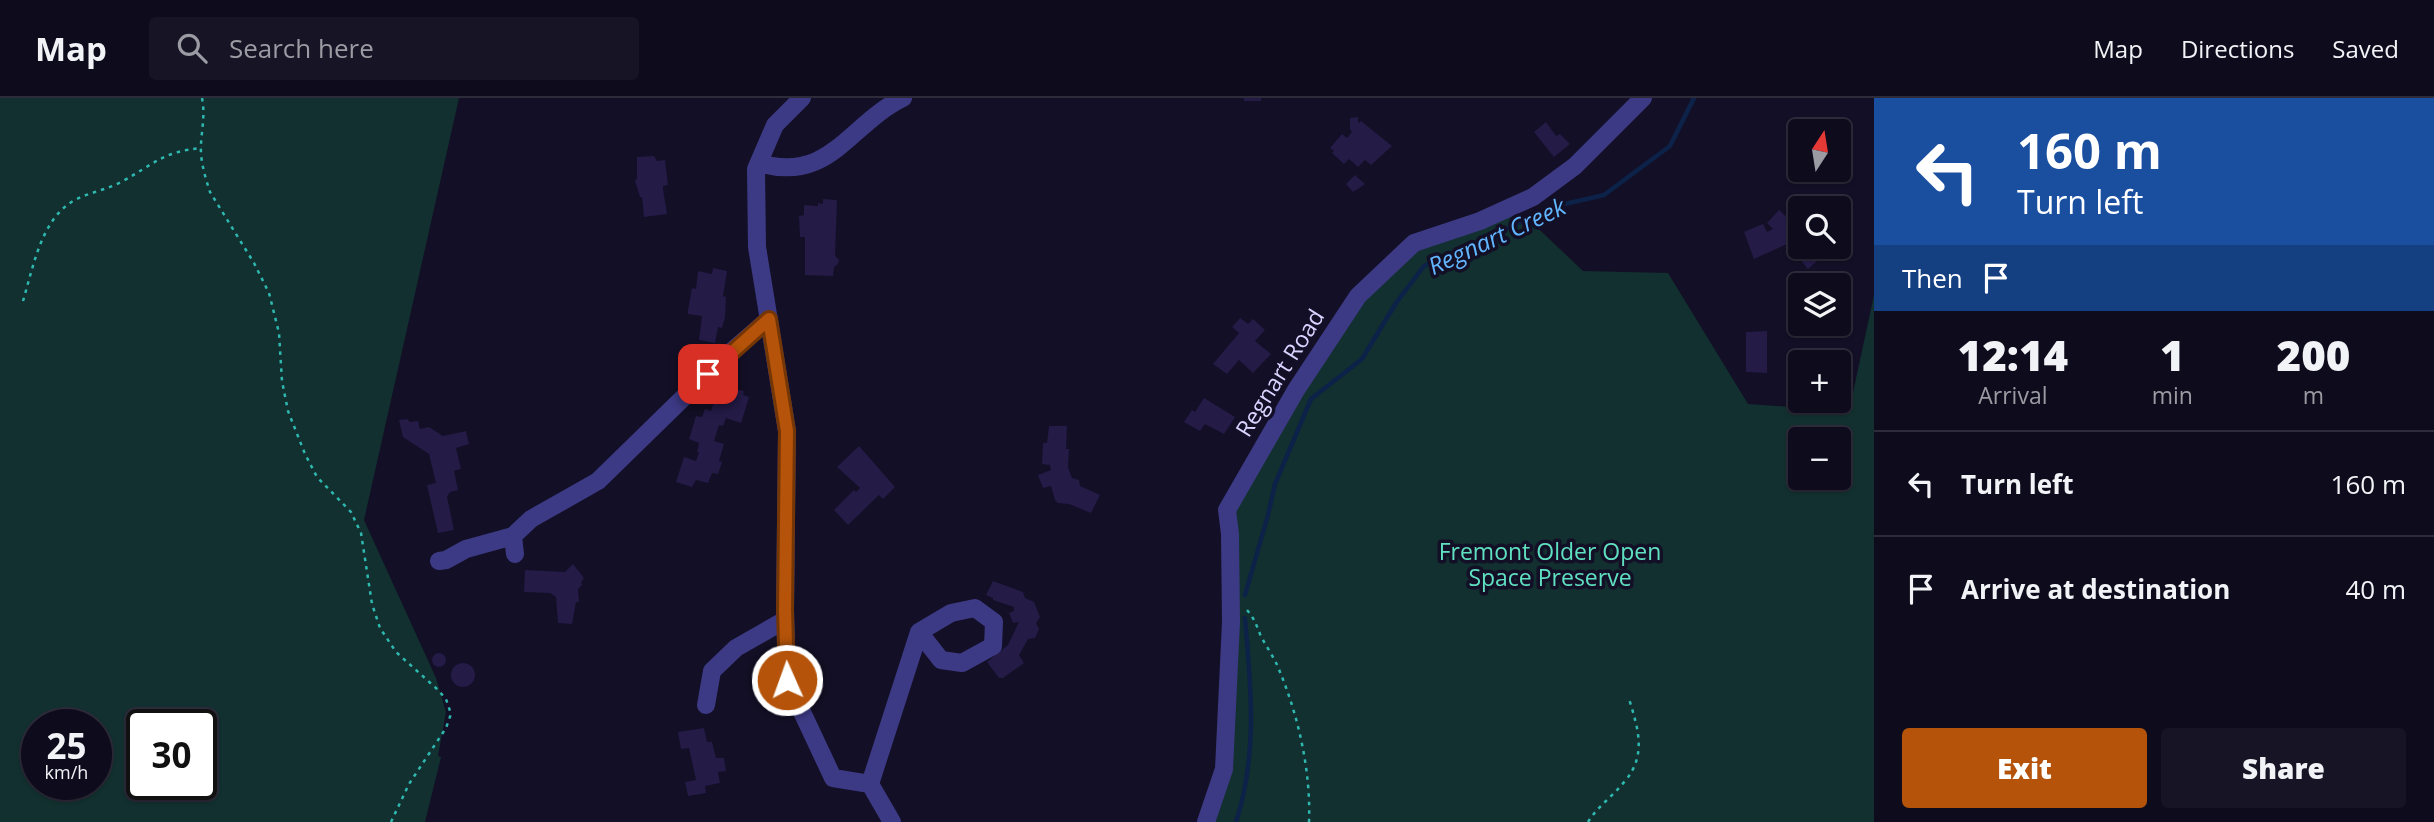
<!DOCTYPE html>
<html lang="en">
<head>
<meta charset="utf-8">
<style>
	body { margin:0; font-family:"Open Sans",sans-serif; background:#171425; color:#f1f3f6; height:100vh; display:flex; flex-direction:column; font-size:26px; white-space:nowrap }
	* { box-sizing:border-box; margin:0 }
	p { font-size:23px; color:#9b9ba3 }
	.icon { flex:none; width:38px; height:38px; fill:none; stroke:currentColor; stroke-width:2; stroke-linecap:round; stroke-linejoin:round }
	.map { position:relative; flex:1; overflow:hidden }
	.details { display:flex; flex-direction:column; background:#0e0b1c; width:560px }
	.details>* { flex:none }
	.top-card { background:#1a4fa0; color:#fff; overflow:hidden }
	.needle { width:46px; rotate:12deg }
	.controls { position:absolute; left:1788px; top:21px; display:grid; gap:14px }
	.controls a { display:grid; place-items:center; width:63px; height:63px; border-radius:7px; background:#0e0b1c; box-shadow:0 2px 5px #0004,0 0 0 2px #2e2b3b; font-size:35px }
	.speed { position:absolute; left:21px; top:611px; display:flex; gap:14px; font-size:35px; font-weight:700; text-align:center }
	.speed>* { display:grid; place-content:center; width:91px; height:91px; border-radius:50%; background:#0e0b1c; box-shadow:0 2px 5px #0004,0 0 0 2px #2e2b3b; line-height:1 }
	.speed small { font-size:18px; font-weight:400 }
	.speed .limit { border:4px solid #111; border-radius:10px; background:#fff; color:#111 }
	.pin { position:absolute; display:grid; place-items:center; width:60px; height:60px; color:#fff; margin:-30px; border-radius:14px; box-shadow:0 4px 10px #0006 }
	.me { position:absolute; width:77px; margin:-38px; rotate:358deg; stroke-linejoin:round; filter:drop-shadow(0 0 5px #0008) }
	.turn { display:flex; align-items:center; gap:24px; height:147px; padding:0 28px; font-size:32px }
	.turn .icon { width:91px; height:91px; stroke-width:2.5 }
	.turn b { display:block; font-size:49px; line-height:60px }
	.then { display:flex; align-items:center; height:66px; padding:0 28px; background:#0003; gap:14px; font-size:26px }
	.eta { display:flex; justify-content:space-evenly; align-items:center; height:119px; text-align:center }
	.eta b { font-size:42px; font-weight:800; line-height:49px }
	.cta { display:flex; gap:14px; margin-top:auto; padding:14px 28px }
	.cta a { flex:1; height:80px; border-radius:7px; background:#b45309; color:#fff; font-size:28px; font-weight:800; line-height:80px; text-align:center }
	.cta a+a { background:#171425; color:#f1f3f6 }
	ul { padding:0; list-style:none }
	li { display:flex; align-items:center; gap:21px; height:105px; padding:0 28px; border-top:2px solid #2e2b3b }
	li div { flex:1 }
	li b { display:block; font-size:26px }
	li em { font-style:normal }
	header { display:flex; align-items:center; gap:42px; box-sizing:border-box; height:98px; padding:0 35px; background:#0e0b1c; border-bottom:2px solid #2e2b3b }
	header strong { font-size:33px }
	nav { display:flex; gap:38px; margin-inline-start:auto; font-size:24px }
	.search { width:490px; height:63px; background:#171425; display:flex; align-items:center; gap:18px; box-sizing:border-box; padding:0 24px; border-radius:7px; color:#9b9ba3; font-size:26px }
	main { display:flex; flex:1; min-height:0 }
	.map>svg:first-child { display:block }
	.green { fill:#12302f; fill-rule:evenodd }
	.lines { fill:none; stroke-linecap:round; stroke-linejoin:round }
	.stream { stroke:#0c2248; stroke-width:4.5 }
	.building { fill:#241b47 }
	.path { stroke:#2fb8b0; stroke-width:2.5; stroke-dasharray:3.5 5; stroke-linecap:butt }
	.minor { stroke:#3d3a85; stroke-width:18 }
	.route-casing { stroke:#753606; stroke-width:18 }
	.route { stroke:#b45309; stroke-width:12 }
	.labels { text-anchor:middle; stroke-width:7; stroke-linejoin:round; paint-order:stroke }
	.street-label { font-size:23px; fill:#d9d4ff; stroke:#130f26 }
	.park-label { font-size:23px; fill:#5fe0c0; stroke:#130f26 }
	.water-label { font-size:24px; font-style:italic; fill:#62b6ff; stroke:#130f26 }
</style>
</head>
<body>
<header>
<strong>Map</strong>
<div class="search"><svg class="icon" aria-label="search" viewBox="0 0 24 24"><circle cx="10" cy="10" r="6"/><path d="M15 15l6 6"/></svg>Search here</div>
<nav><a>Map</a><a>Directions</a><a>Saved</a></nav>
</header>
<main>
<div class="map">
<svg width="1874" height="724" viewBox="0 0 1874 724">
	<rect width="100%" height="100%" fill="#130f26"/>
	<path class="green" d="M0,0H459L364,422L436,580L446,614L438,658L441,659L425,724H0ZM37,626H96V686H37ZM142,626H201V686H142Z
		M1524,117L1583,173L1668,175L1748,306L1849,313L1874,197V724H1200L1221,670L1229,394L1288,292L1413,140L1482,118ZM1801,341H1839V380H1801Z"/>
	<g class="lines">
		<path class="stream" d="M1245,497L1268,417L1275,386L1311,301L1362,261L1396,205L1424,168L1556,108L1604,97L1670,48L1694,0
			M1236,724C1258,656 1251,589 1245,520"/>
	</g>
	<path class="building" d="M1244,0H1261V3H1244Z
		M1358,19V25L1361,23L1392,48L1371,67L1365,62L1358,69L1349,61L1344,66L1332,55L1334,53L1330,50L1342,36L1347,40L1352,34L1350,31V20Z
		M1546,24L1556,38L1560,36L1570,46L1554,59L1534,34Z
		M654,58L657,63L665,62L668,87L663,88V91L667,116L644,119L642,99H640L635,83L637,81V59Z
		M1355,77L1365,86L1353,94L1346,86Z
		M823,101L837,102L835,158L839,162L838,166L834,169L833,178L805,177V139H800L799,118L804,117V107L818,108V105L823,106Z
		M1779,112L1801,132V149H1833L1808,171L1798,159L1795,161L1788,155L1791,152L1787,146L1754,161L1744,134L1763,126L1767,134L1773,131L1767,125Z
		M713,170L727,173L723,198L726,199L725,220L722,230L718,229L715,245L699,242L702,218L688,216V212L692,190L696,191L698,173L712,176Z
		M1240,220L1248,226L1253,221L1265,232L1255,243L1271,256L1253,275L1239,262L1227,276L1213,266L1239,235L1232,229Z
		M1767,233V275L1746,274V234Z
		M724,290L732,294L734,291L744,293L743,297L749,299L741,325L726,320L723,328L719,327L714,343L724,346L719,363L722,364L718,376L712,375L708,385L696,382L692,389L676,384L684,359L696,363L699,354H697L699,345L689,341L696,318L702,319L705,311L711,313L715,300L719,301Z
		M1204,300L1235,319L1224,336L1205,326L1200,333L1184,324L1192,312L1195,314Z
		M407,321L410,324L418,323L420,331L429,329L443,338L466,333L469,346L456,350L461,371L454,373L458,392L450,394L447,399L454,432L438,435L427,387L436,385L429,356L403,339L399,322Z
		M1049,328H1067L1066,351H1069L1068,369L1072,380L1079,382L1080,388L1100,397L1091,415L1069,406L1058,405L1055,402L1051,388L1043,390L1038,377L1051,372L1050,367L1042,366L1043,345H1047Z
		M859,348L895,389L883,401L879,397L848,427L834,412L854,392L856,394L860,390L837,369Z
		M573,466L584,480L581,485L582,487L578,491L579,504H576L572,526L558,525L556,499L550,495L524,494L525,472L565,474Z
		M993,483L1023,494L1025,500L1034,504L1040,519L1036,525L1039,531L1035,540L1028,541L1019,557L1024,565L1003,580H999L987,564L1008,547L1019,524L1013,525L1009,515L1014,513V509L993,502V500L986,497Z
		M432 562a7 7 0 1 1 14 0a7 7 0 1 1-14 0Z
		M451 577a12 12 0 1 1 24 0a12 12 0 1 1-24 0Z
		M704,630L707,644H712L716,660H724L726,673L718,674L720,685L705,688L706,695L688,698L685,684L696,682L689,650L681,651L678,634Z"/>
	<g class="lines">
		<path class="path" d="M202,0C206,21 200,36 201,56C202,68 206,82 210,94L254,165L269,195L279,235L282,283L288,313L305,356L317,379L351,414L361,435L372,506L380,530L396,554L437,591L446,601L451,616L446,630L409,686L391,724
			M23,203C33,170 41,122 73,103C89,94 107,92 123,83C154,66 164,53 202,50
			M1247,512C1254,520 1256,526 1260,536C1266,549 1275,560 1280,574C1299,620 1311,675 1309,724
			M1588,724C1598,708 1613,698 1625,683C1647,657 1638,630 1629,601"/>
		<path class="minor" d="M802,0L775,27L756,71L757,149L787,333L785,512L787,582L833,680L870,686L892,724
			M759,65C830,86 849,26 903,0
			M515,456L513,438L531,421L598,383L725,259L769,221
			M439,463L446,462L466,451L513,438
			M706,607L712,573L736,550L785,522
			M870,686L919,534L951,515L975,510L994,524L993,548L962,565L941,562L919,534
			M1206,724L1224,671L1231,524L1230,436L1227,412L1296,292L1358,198L1414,145L1480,123L1533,99L1575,68L1643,0"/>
	</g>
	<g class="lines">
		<defs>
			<path id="route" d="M708,276L769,221L787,333L785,512L787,582"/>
		</defs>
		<use href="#route" class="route-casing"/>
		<use href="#route" class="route"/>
	</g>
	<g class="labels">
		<g class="street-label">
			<text transform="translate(1280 275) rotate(-58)" y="8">Regnart Road</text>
		</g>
		<g class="park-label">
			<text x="1550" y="462">Fremont Older Open<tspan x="1550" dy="26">Space Preserve</tspan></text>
		</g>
		<g class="water-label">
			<text transform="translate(1497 139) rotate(-25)" y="8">Regnart Creek</text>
		</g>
	</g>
</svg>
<div class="controls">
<a><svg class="needle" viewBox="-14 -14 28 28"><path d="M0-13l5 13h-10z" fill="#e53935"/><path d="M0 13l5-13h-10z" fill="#9b9ba3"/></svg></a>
<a><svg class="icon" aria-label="search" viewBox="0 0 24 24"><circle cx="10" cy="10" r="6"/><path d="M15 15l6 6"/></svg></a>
<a><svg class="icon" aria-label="layers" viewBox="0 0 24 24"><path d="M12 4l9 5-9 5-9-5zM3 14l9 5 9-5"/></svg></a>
<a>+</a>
<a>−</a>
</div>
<div class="speed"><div>25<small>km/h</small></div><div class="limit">30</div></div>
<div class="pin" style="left:708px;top:276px;background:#d93025"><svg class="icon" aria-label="arrive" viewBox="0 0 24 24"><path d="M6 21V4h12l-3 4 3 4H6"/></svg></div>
<svg class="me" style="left:787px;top:582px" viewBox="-20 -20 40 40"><circle r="17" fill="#b45309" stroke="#fff" stroke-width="3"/><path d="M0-11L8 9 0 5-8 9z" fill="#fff"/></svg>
</div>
<section class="details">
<div class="top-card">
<div class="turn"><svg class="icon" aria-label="left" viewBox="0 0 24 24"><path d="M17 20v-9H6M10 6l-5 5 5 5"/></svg><div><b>160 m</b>Turn left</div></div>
<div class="then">Then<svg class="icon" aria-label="arrive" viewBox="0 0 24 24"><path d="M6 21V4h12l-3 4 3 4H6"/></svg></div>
</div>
<div class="eta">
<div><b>12:14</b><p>Arrival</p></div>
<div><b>1</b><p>min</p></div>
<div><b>200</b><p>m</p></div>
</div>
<ul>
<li><svg class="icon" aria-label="left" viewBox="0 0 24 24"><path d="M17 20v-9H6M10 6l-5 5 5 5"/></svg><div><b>Turn left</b></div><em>160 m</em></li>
<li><svg class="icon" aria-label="arrive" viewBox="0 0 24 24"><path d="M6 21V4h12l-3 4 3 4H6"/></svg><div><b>Arrive at destination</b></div><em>40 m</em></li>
</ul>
<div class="cta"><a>Exit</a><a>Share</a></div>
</section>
</main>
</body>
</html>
